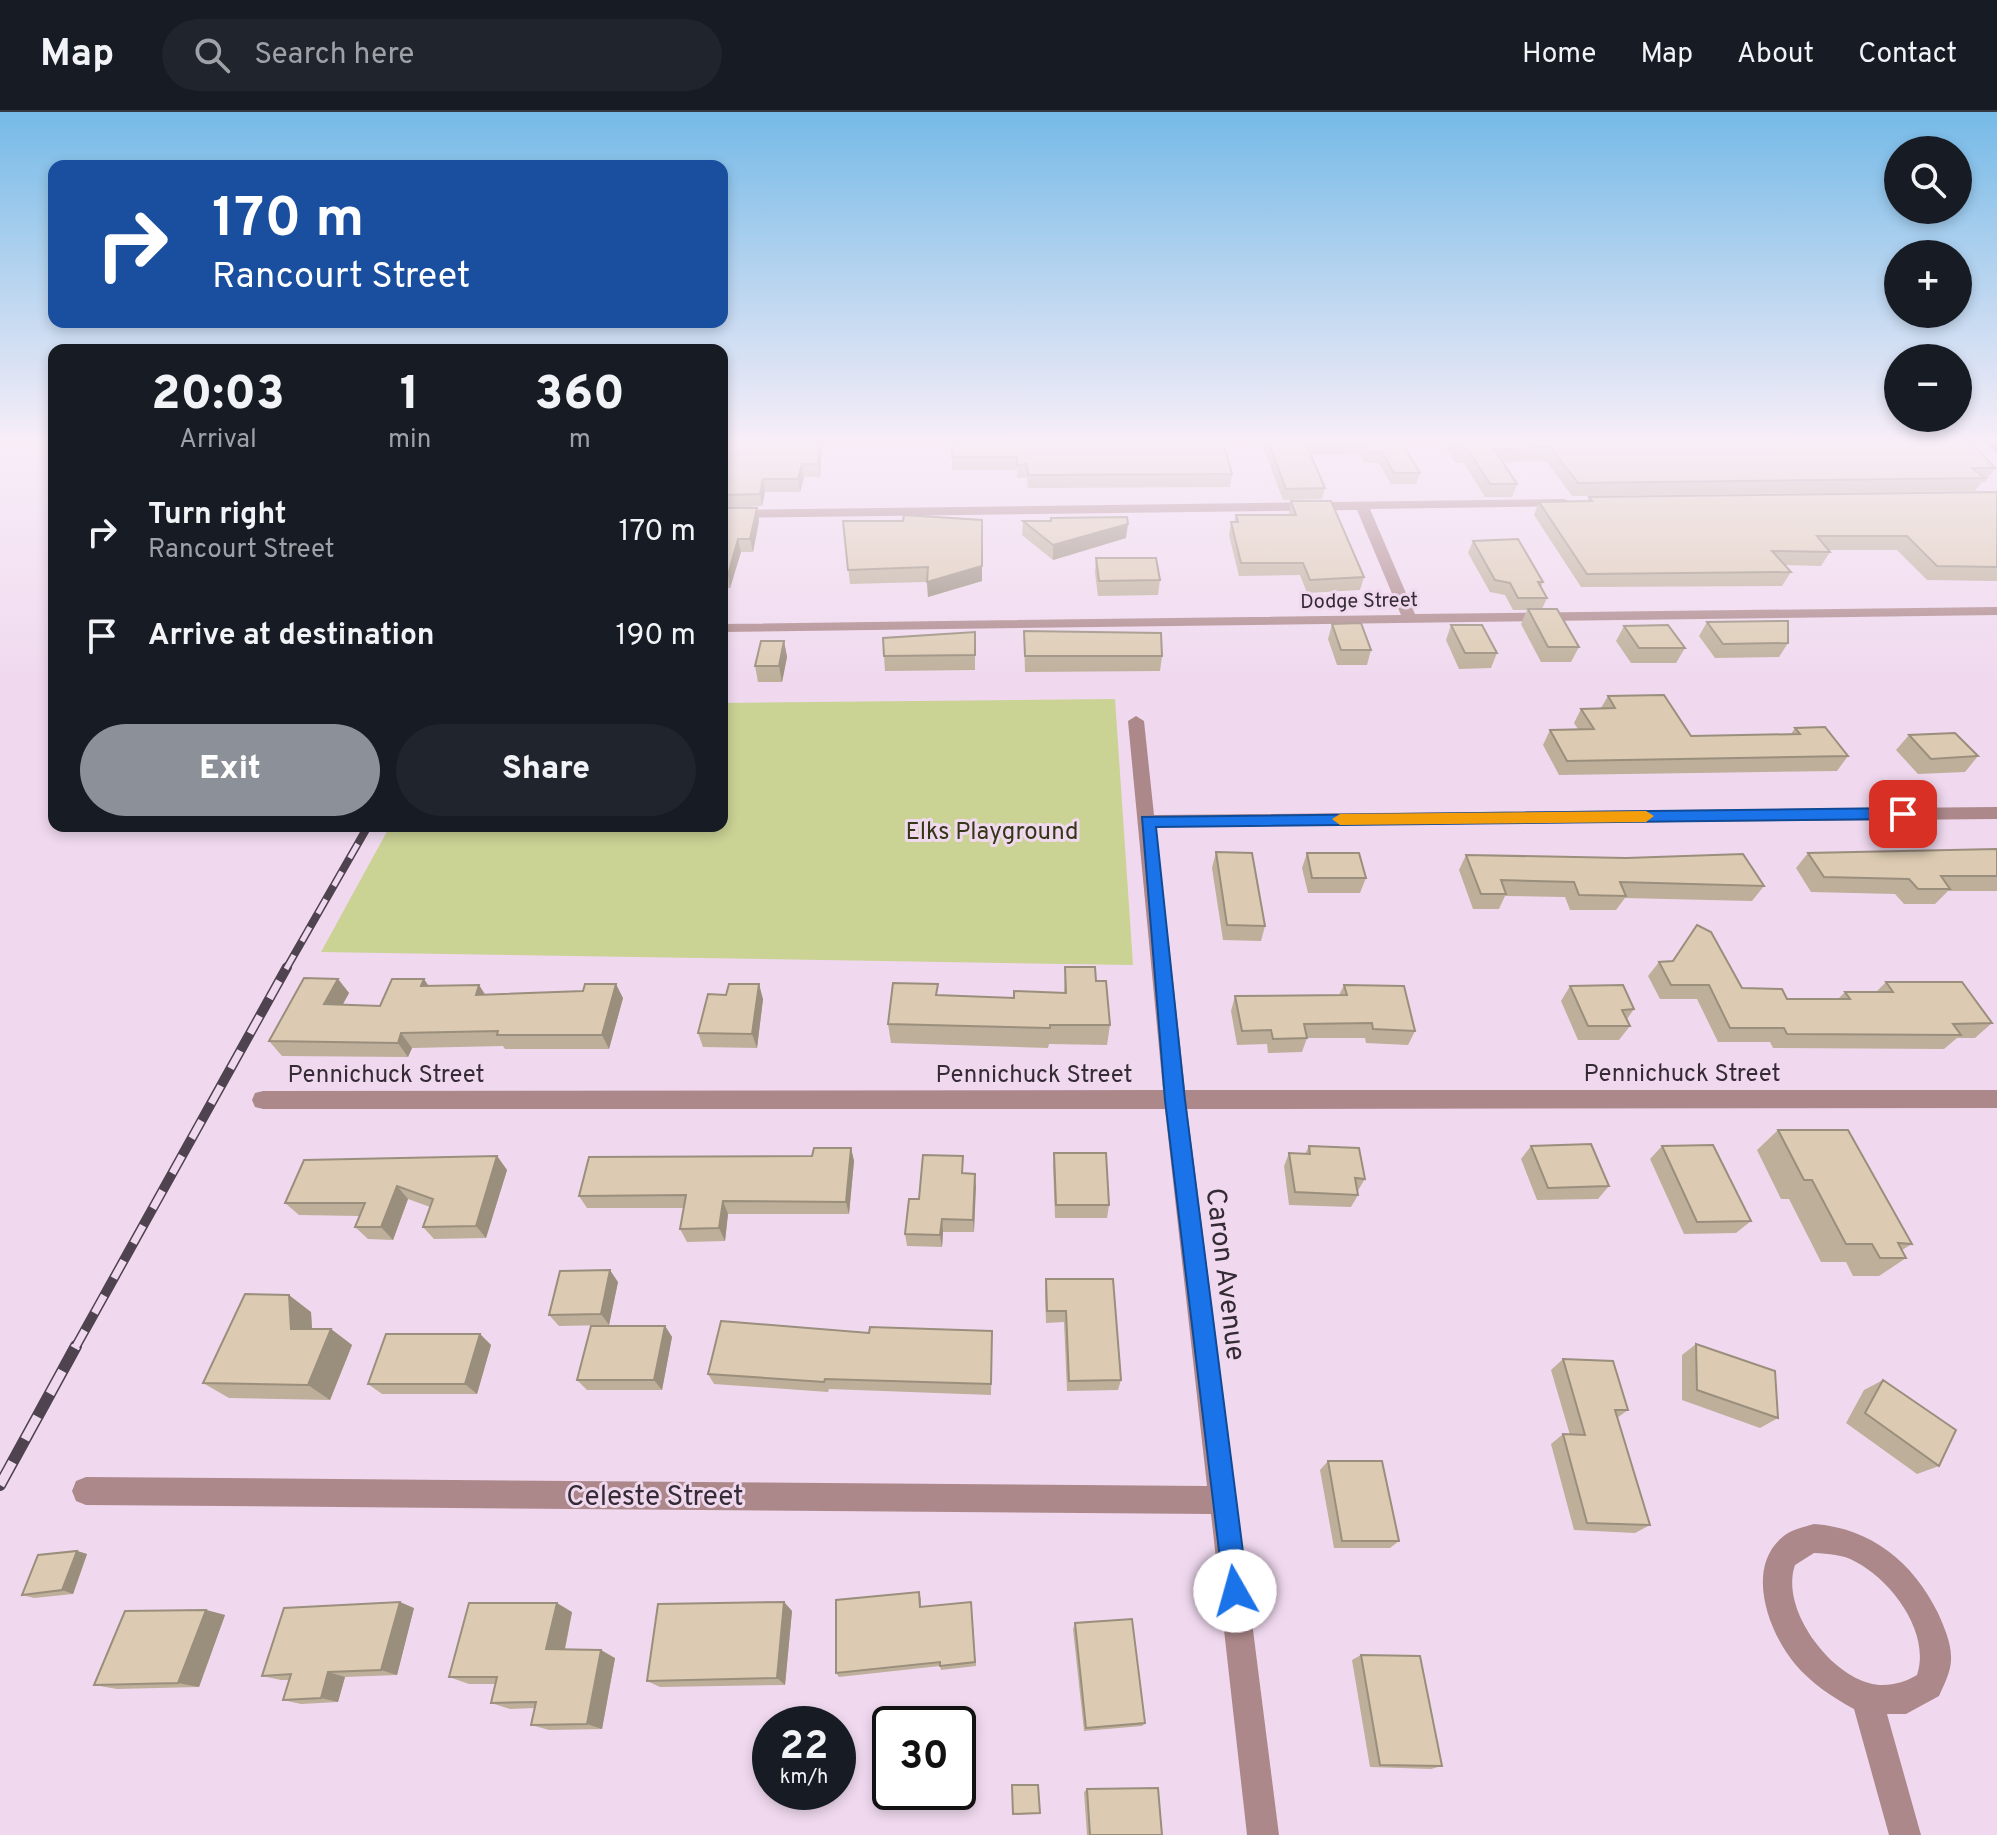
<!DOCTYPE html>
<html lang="en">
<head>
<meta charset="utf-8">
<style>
	body { margin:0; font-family:Overpass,sans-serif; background:#20242c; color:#f1f3f6; height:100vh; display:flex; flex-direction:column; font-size:30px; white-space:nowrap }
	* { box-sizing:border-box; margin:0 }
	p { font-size:26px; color:#9ea1a6 }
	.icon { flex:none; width:44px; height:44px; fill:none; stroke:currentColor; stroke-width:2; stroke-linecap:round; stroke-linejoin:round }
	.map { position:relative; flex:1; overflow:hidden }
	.side { position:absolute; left:48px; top:232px; width:680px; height:488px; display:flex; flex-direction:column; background:#171b24; border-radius:16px; box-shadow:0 4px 12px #0003 }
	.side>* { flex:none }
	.top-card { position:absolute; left:48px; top:48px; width:680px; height:168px; border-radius:16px; box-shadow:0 4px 12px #0003; background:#1a4fa0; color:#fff; overflow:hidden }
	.tools { position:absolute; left:1884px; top:24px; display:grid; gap:16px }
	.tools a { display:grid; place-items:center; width:88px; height:88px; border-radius:50%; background:#171b24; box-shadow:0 4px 12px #0003; font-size:40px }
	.speed { position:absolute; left:752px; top:1594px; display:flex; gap:16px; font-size:40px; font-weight:700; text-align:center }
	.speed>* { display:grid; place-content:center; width:104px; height:104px; border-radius:50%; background:#171b24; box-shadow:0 4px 12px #0003; line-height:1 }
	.speed small { font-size:20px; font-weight:400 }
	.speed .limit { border:4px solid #111; border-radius:12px; background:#fff; color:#111 }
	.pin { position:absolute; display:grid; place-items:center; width:68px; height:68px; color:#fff; margin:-34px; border-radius:16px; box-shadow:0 4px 12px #0006 }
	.me { position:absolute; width:88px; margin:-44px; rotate:353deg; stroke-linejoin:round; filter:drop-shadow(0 0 6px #0008) }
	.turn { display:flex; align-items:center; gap:28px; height:168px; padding:0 32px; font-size:36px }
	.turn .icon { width:104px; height:104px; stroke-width:2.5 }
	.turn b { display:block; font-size:56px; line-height:68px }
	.eta { display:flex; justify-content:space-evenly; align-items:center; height:136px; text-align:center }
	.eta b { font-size:48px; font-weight:800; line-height:56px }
	.cta { display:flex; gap:16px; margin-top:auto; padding:16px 32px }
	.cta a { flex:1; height:92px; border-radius:48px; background:#8c9099; color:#fff; font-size:32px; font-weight:800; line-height:92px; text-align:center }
	.cta a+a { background:#20242c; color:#f1f3f6 }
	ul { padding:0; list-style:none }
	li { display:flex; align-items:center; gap:24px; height:104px; padding:0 32px }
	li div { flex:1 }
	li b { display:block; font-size:30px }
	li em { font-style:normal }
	header { display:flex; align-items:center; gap:48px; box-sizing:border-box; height:112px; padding:0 40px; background:#171b24; border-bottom:2px solid #363941 }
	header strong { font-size:38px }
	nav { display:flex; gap:44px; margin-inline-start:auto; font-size:28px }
	.search { width:560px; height:72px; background:#20242c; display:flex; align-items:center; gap:20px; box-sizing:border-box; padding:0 28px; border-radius:44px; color:#9ea1a6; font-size:30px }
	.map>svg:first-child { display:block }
	.green { fill:#cad294 }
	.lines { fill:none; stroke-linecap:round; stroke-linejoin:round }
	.street { fill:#ac888a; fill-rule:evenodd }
	.primary { fill:#7a3d45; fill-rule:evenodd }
	.rail-far2-casing { stroke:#4e434e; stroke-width:8 }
	.rail-far1-casing { stroke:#4e434e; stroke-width:10 }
	.rail-casing { stroke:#4e434e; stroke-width:12 }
	.rail-far2 { stroke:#f0d9ef; stroke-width:5; stroke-dasharray:16; stroke-linecap:butt }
	.rail-far1 { stroke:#f0d9ef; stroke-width:7; stroke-dasharray:20; stroke-linecap:butt }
	.rail { stroke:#f0d9ef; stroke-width:9; stroke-dasharray:26; stroke-linecap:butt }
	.wall { fill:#bdaf99 }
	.shaded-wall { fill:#9a8e7d }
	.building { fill:#dccbb2; stroke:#9a8e7d; stroke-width:2 }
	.route { fill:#1a73e8; stroke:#114b97; stroke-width:2 }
	.slow { fill:#f59e0b }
	.labels { text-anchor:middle; stroke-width:6; stroke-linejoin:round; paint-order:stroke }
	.far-street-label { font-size:20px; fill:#342b34; stroke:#f0d9ef }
	.park-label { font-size:24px; fill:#353817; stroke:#f0d9ef }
	.street-label { font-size:24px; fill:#342b34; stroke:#f0d9ef }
	.near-street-label { font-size:28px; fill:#342b34; stroke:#f0d9ef }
</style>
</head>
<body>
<header>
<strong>Map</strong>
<div class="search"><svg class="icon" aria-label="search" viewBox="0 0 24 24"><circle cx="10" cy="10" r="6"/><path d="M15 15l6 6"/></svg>Search here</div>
<nav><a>Home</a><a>Map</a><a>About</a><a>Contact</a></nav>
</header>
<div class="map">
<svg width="1997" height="1723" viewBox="0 0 1997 1723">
	<rect width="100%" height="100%" fill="#f0d9ef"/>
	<path class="green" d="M1115,587L1133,853L321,840L390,714H722V591Z"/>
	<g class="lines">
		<path class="street" d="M1565,387L1572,391L1570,394L1370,397L1415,502L1997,495V503L722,520V512L1401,503L1357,398L722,406V398Z
			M1136,604L1144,609L1154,703L1997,695V707L1156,715L1185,978H1997V996L1187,997L1279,1723H1247L1211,1402L86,1393L76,1389L72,1379L76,1369L86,1365L1207,1374L1165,997H263L255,995L252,988L255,981L263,979L1163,978L1128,609Z
			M1814,1412C1871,1416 1913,1450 1938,1501C1944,1515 1952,1532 1951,1548C1951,1559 1944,1573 1939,1584L1906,1602H1887L1921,1723H1889L1854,1597C1832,1585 1811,1571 1795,1552C1769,1521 1743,1454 1785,1423C1793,1417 1804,1415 1814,1412ZM1814,1441C1829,1442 1842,1442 1856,1450C1892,1469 1931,1521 1917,1563C1904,1571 1885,1576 1869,1571C1828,1560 1780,1496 1795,1453Z"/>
		<path class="primary" d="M1984,329H1997V341Z"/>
		<defs>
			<path id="rail-far2" d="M286,857L368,714"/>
			<path id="rail-far1" d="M75,1236L287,855"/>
			<path id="rail" d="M0,1373L76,1234"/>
		</defs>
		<use href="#rail-far2" class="rail-far2-casing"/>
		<use href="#rail-far1" class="rail-far1-casing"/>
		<use href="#rail" class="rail-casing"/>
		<use href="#rail-far2" class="rail-far2"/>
		<use href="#rail-far1" class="rail-far1"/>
		<use href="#rail" class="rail"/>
	</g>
	<path class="wall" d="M722,329H822L820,365H804L800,380H765L762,394L722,396Z
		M953,329L1232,362L1230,375L1028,376L1027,366H1017V358H952Z
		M1261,329H1401L1420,361L1416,372H1391L1379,351H1364L1360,342L1311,343L1325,376L1322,387L1283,388Z
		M1442,329H1970L1995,356L1985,370H1982L1975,379L1572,384L1546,349L1503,350L1517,372L1512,385H1485L1464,351H1455Z
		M1997,380V469L1927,468L1897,438H1828L1830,440L1821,454L1784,453L1791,460L1782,474L1581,475L1534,403L1539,390L1587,389L1589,385Z
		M1291,389L1364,465L1360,478L1307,481L1300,463L1239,464L1229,423L1231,410H1234L1236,403H1289Z
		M722,396H757L759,409L753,440H741L730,476H723L722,479Z
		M843,409L982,469L928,485L927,470L850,472Z
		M1023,409L1126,426L1053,448L1022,423Z
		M1473,429L1543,470L1541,475L1547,486L1542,497L1579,535L1571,550H1541L1521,512L1527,498H1513L1505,483L1490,480L1468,441Z
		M1096,446L1160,468L1158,483L1098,484L1095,461Z
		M1707,510L1788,531L1779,545L1715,546L1699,524Z
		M1332,512L1371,538L1367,553H1337L1328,527Z
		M1451,513L1497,541L1491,556L1459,557L1446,528Z
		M1624,514L1685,536L1676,551H1631L1616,529Z
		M1024,519L1162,544L1160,559L1025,560Z
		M975,520V558L885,559L884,544Z
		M784,529L787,545L782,570H758L755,554Z
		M1608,584L1691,624L1791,622L1795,616L1848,644L1837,659L1559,663L1543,633L1550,618L1578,617L1574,611L1581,597L1601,596Z
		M1909,623L1978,644L1965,660L1918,662L1896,638Z
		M1997,737V779H1948L1935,792H1904L1895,782L1811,780L1796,756L1808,741Z
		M1216,740L1265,814L1261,829L1223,828L1212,756Z
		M1307,741L1366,766L1360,781H1308L1302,756Z
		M1466,743L1764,774L1752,789L1625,786L1616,798H1570L1565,785L1505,784L1499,797H1473L1459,758Z
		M1697,813L1742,876L1787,887H1838L1845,880H1876L1886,870L1992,911L1975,926H1957L1944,937L1773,936L1770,930H1718L1697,887H1660L1648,864L1659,850L1672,849Z
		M1065,855L1096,869L1110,913L1107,933L1049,932L1048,936L891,931L888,912L939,883L1014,886L1064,881Z
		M338,867L349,881L342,893L380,894L429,874L479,873L485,882L623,886L609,937H505L503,934L412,936L408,945L282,944L269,929Z
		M1344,873L1415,919L1408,933L1366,931L1365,926H1307L1302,940L1268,941L1267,932L1237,933L1231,899L1235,884L1339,883Z
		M1570,874L1634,897L1627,907L1630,914L1619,928H1578L1561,889Z
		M726,883L763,887L757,936L703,935L698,921Z
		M1778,1018L1912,1132L1902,1138L1906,1146L1879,1164H1853L1846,1150H1821L1789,1087H1781L1757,1038Z
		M1309,1034L1365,1067L1357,1080L1358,1083L1351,1095L1289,1093L1284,1054L1289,1041L1305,1042Z
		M1531,1034L1609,1074L1598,1087L1537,1088L1521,1047Z
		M1662,1034L1751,1109L1736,1121L1684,1122L1650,1047Z
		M851,1036L854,1049L849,1102H728L725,1129L687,1130L680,1117L684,1096H587L579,1084L812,1044Z
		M1054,1041L1109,1093L1107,1106H1055L1053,1054Z
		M497,1044L507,1058L486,1126L434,1127L423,1115L430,1095L408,1087L393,1128L368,1127L355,1115L360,1104L299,1103L285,1091Z
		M964,1061L975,1062L974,1120H943L942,1135L907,1134L905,1122L919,1087Z
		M1046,1167L1121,1268L1118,1278L1067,1279L1064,1210L1046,1211L1045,1179Z
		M618,1170L609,1213L559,1214L549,1203Z
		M311,1200L312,1217H331L352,1233L330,1288L229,1286L203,1271Z
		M665,1214L672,1225L662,1278H587L577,1268Z
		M992,1219L991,1283L829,1277L828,1280L714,1272L708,1262L869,1221Z
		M480,1222L491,1233L477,1282H382L368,1272Z
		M1696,1232L1778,1306L1760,1316L1682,1288V1243Z
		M1563,1247L1628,1298L1617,1306L1650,1413L1635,1421L1574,1418L1551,1332L1563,1322L1570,1323L1551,1258Z
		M1883,1268L1939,1354L1917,1362L1846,1311L1864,1278Z
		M1328,1349L1399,1429L1390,1436H1334L1320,1358Z
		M77,1439L87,1442L73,1482L34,1486L22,1483Z
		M921,1485V1495L971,1490L976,1554L941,1558L940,1554L839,1565L836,1561Z
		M784,1490L792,1499L785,1573L660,1575L647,1569Z
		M414,1496L397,1563L345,1565L338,1590L301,1592L283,1588L289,1568H281L262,1564Z
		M206,1498L225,1503L199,1575L117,1577L94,1573Z
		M572,1500L565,1538L615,1546L602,1617L549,1618L531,1613L535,1596L510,1597L491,1591L495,1572H469L449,1565Z
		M1075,1511L1145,1611L1142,1614L1084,1619L1073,1517Z
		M1361,1543L1442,1654L1431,1657L1370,1655L1352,1548Z
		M1087,1677L1162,1723H1087L1084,1680Z"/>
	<path class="shaded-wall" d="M820,329H822L820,365L818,352Z
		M802,352L804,365L800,380L798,367Z
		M763,367L765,380L762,394L760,382Z
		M757,396L759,409L753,440L750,427Z
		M982,408V469L928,485L927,470Z
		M1128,412L1126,426L1053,448V433Z
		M738,427L741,440L730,476L728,463Z
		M784,529L787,545L782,570L779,554Z
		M338,867L349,881L335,907L324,892Z
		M424,867L434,882L421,874Z
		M616,872L623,886L609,937L602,923Z
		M759,872L763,887L757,936L752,922Z
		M479,873L488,888L476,883Z
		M401,921L412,936L408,945L398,931Z
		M851,1036L854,1049L849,1102L846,1090Z
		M497,1044L507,1058L486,1126L476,1114Z
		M975,1062L976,1075L974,1120L973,1108Z
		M397,1074L408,1087L393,1128L381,1115Z
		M723,1089L728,1102L725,1129L719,1116Z
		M942,1107L943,1120L942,1135L940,1123Z
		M610,1158L618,1170L609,1213L601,1202Z
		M289,1183L311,1200L313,1233L291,1217Z
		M665,1214L672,1225L662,1278L654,1268Z
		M331,1217L352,1233L330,1288L308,1273Z
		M480,1222L491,1233L477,1282L465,1272Z
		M77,1439L87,1442L73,1482L62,1478Z
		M400,1490L414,1496L397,1563L381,1558Z
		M784,1490L792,1499L785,1573L777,1566Z
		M557,1491L572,1500L563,1545L546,1537Z
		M206,1498L225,1503L199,1575L178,1571Z
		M601,1538L615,1546L602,1617L587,1612Z
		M328,1560L345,1565L338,1590L321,1586Z"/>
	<path class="building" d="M722,329H820L818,352H802L798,367H763L760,382L722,383Z
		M953,329H1223L1232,362L1028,363L1027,352L1017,353V345H952Z
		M1268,329H1401L1420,361H1394L1382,340H1367L1363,331L1306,332L1325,376L1286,377Z
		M1454,329H1970L1995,356H1972L1985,366L1578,371L1551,336L1494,337L1517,372H1490L1468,338H1460Z
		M1997,380V455L1937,454L1907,424H1817L1830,440L1772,439L1791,460L1587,462L1539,390L1592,389L1589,385Z
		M1291,389H1331L1364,465L1310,468L1303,451H1241L1231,410H1238L1236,403H1296Z
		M722,396H757L750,427H738L728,463H722Z
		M904,403L982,408V454L927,470L928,455L848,458L843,409H903Z
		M1127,405L1128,412L1053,433L1023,409H1051V406Z
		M1518,427L1543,470H1538L1547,486H1518L1510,471L1495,468L1473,429Z
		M1096,446H1156L1160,468L1099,469Z
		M1528,497H1557L1579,535H1548Z
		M1788,509V531L1723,532L1707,510Z
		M1361,511L1371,538H1341L1332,512Z
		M1451,513H1482L1497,541H1465Z
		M1668,513L1685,536H1639L1624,514Z
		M1024,519L1161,521L1162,544H1025Z
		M975,520V543L884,544L883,526Z
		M761,529H784L779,554H755Z
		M1664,583L1691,624L1800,622L1795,616L1825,615L1848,644L1567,649L1550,618L1594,617L1581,597L1615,596L1608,584Z
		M1955,621L1978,644L1931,647L1909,623Z
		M1997,737V764H1941L1950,777H1918L1909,767L1824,765L1808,741Z
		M1216,740L1252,741L1265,814L1227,813Z
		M1307,741H1359L1366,766H1312Z
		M1743,742L1764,774L1620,770L1626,784L1579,783L1574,770L1501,768L1506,782H1481L1466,743L1626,746Z
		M1697,813L1711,820L1742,876L1782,877L1787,887H1850L1845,880H1893L1886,870H1962L1992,911L1953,912L1961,923L1787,922L1784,916H1730L1709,873H1671L1659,850L1673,849Z
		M1065,855H1095L1096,869H1106L1110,913H1050V916L888,912L893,871L938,872L936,883L1014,886V879L1066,881Z
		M304,866L338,867L324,892L380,894L392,867H424L421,874L479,873L476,883L583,879L585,872H616L602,923H497L498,919L401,921L398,931L269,929Z
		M729,872H759L752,922L698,921L708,882L726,883Z
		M1344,873L1404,874L1415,919L1373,917L1372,911L1304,912L1307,926L1273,927L1271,918L1242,919L1235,884L1347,883Z
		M1623,873L1634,897L1622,898L1630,914H1588L1570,874Z
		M1778,1018H1848L1912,1132L1898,1131L1906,1146H1880L1872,1132H1846L1812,1068H1804Z
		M1591,1032L1609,1074L1548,1076L1531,1034Z
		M1713,1033L1751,1109L1697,1110L1662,1034Z
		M1309,1034L1359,1036L1365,1067L1355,1066L1358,1083L1295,1080L1289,1041L1310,1042Z
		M814,1036H851L846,1090L723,1089L719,1116L680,1117L686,1083L579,1084L589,1045L812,1044Z
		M1054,1041H1106L1109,1093H1056Z
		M923,1043L963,1044L962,1061L975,1062L973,1108L942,1107L940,1123L905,1122L909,1087H919Z
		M497,1044L476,1114L423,1115L433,1087L397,1074L381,1115H355L365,1091H285L304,1048Z
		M610,1158L601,1202L549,1203L560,1159Z
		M1046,1167H1113L1121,1268L1069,1269L1066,1199H1047Z
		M245,1182L289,1183L291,1217H331L308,1273L203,1271Z
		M721,1209L869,1221L870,1215L992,1219L991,1272L825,1267L824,1270L708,1262Z
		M591,1214H665L654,1268H577Z
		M386,1222H480L465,1272H368Z
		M1696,1232L1775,1259L1778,1306L1697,1278Z
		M1563,1247L1613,1249L1628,1298H1615L1650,1413L1587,1411L1563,1322L1585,1323Z
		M1883,1268L1956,1318L1939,1354L1865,1301Z
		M1328,1349H1382L1399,1429H1342Z
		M77,1439L62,1478L22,1483L38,1443Z
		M919,1480L920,1495L971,1490L975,1550L940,1554V1550L836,1561V1488Z
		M400,1490L381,1558L328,1560L321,1586L283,1588L291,1562L262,1564L284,1496Z
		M784,1490L777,1566L647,1569L658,1492Z
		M469,1491H557L546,1537L601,1538L587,1612L531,1613L536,1590L491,1591L497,1565H449Z
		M206,1498L178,1571L94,1573L125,1499Z
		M1132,1507L1145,1611L1086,1616L1075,1511Z
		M1361,1543L1420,1544L1442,1654L1380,1653Z
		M1012,1673H1038L1040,1701L1013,1702Z
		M1158,1676L1162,1723H1090L1087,1677Z"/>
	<linearGradient id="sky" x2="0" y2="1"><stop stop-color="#75bae7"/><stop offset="0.58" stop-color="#f8eef8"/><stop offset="1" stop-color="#f8eef8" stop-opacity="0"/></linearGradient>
	<rect width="1997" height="570" fill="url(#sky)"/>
	<path class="route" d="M1903,696L1911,702L1903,707L1156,715L1185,988L1248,1479L1244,1489L1235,1492L1225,1489L1165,988L1142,705Z"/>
	<path class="slow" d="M1646,699L1654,704L1646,710L1340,713L1332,707L1340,702Z"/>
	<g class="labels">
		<g class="far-street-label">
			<text transform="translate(1359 488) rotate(-1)" y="7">Dodge Street</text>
		</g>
		<g class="park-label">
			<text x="992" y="727">Elks Playground</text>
		</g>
		<g class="street-label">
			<text x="1682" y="969">Pennichuck Street</text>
			<text x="386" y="970">Pennichuck Street</text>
			<text x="1034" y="970">Pennichuck Street</text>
		</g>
		<g class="near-street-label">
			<text transform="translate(1227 1162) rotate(83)" y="10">Caron Avenue</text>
			<text x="655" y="1393">Celeste Street</text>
		</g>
	</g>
</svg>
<div class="tools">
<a><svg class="icon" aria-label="search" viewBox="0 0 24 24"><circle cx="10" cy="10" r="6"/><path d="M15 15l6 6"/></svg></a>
<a>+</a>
<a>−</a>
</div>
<div class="speed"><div>22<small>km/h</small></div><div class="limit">30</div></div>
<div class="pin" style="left:1903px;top:702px;background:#d93025"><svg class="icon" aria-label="arrive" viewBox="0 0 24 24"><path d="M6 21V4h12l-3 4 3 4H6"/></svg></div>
<svg class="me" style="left:1235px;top:1479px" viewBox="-20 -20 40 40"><circle r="19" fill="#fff"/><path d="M0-13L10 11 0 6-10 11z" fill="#1a73e8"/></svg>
<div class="top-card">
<div class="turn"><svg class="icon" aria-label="right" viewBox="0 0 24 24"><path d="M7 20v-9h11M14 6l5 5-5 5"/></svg><div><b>170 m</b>Rancourt Street</div></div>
</div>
<section class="side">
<div class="eta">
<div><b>20:03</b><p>Arrival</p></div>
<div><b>1</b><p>min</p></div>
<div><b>360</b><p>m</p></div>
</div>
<ul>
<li><svg class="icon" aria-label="right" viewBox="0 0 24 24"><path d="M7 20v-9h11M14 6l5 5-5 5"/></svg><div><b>Turn right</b><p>Rancourt Street</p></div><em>170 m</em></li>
<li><svg class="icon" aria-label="arrive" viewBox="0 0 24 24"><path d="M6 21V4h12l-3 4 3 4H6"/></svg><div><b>Arrive at destination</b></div><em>190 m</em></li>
</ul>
<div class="cta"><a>Exit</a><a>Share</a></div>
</section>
</div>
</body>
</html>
